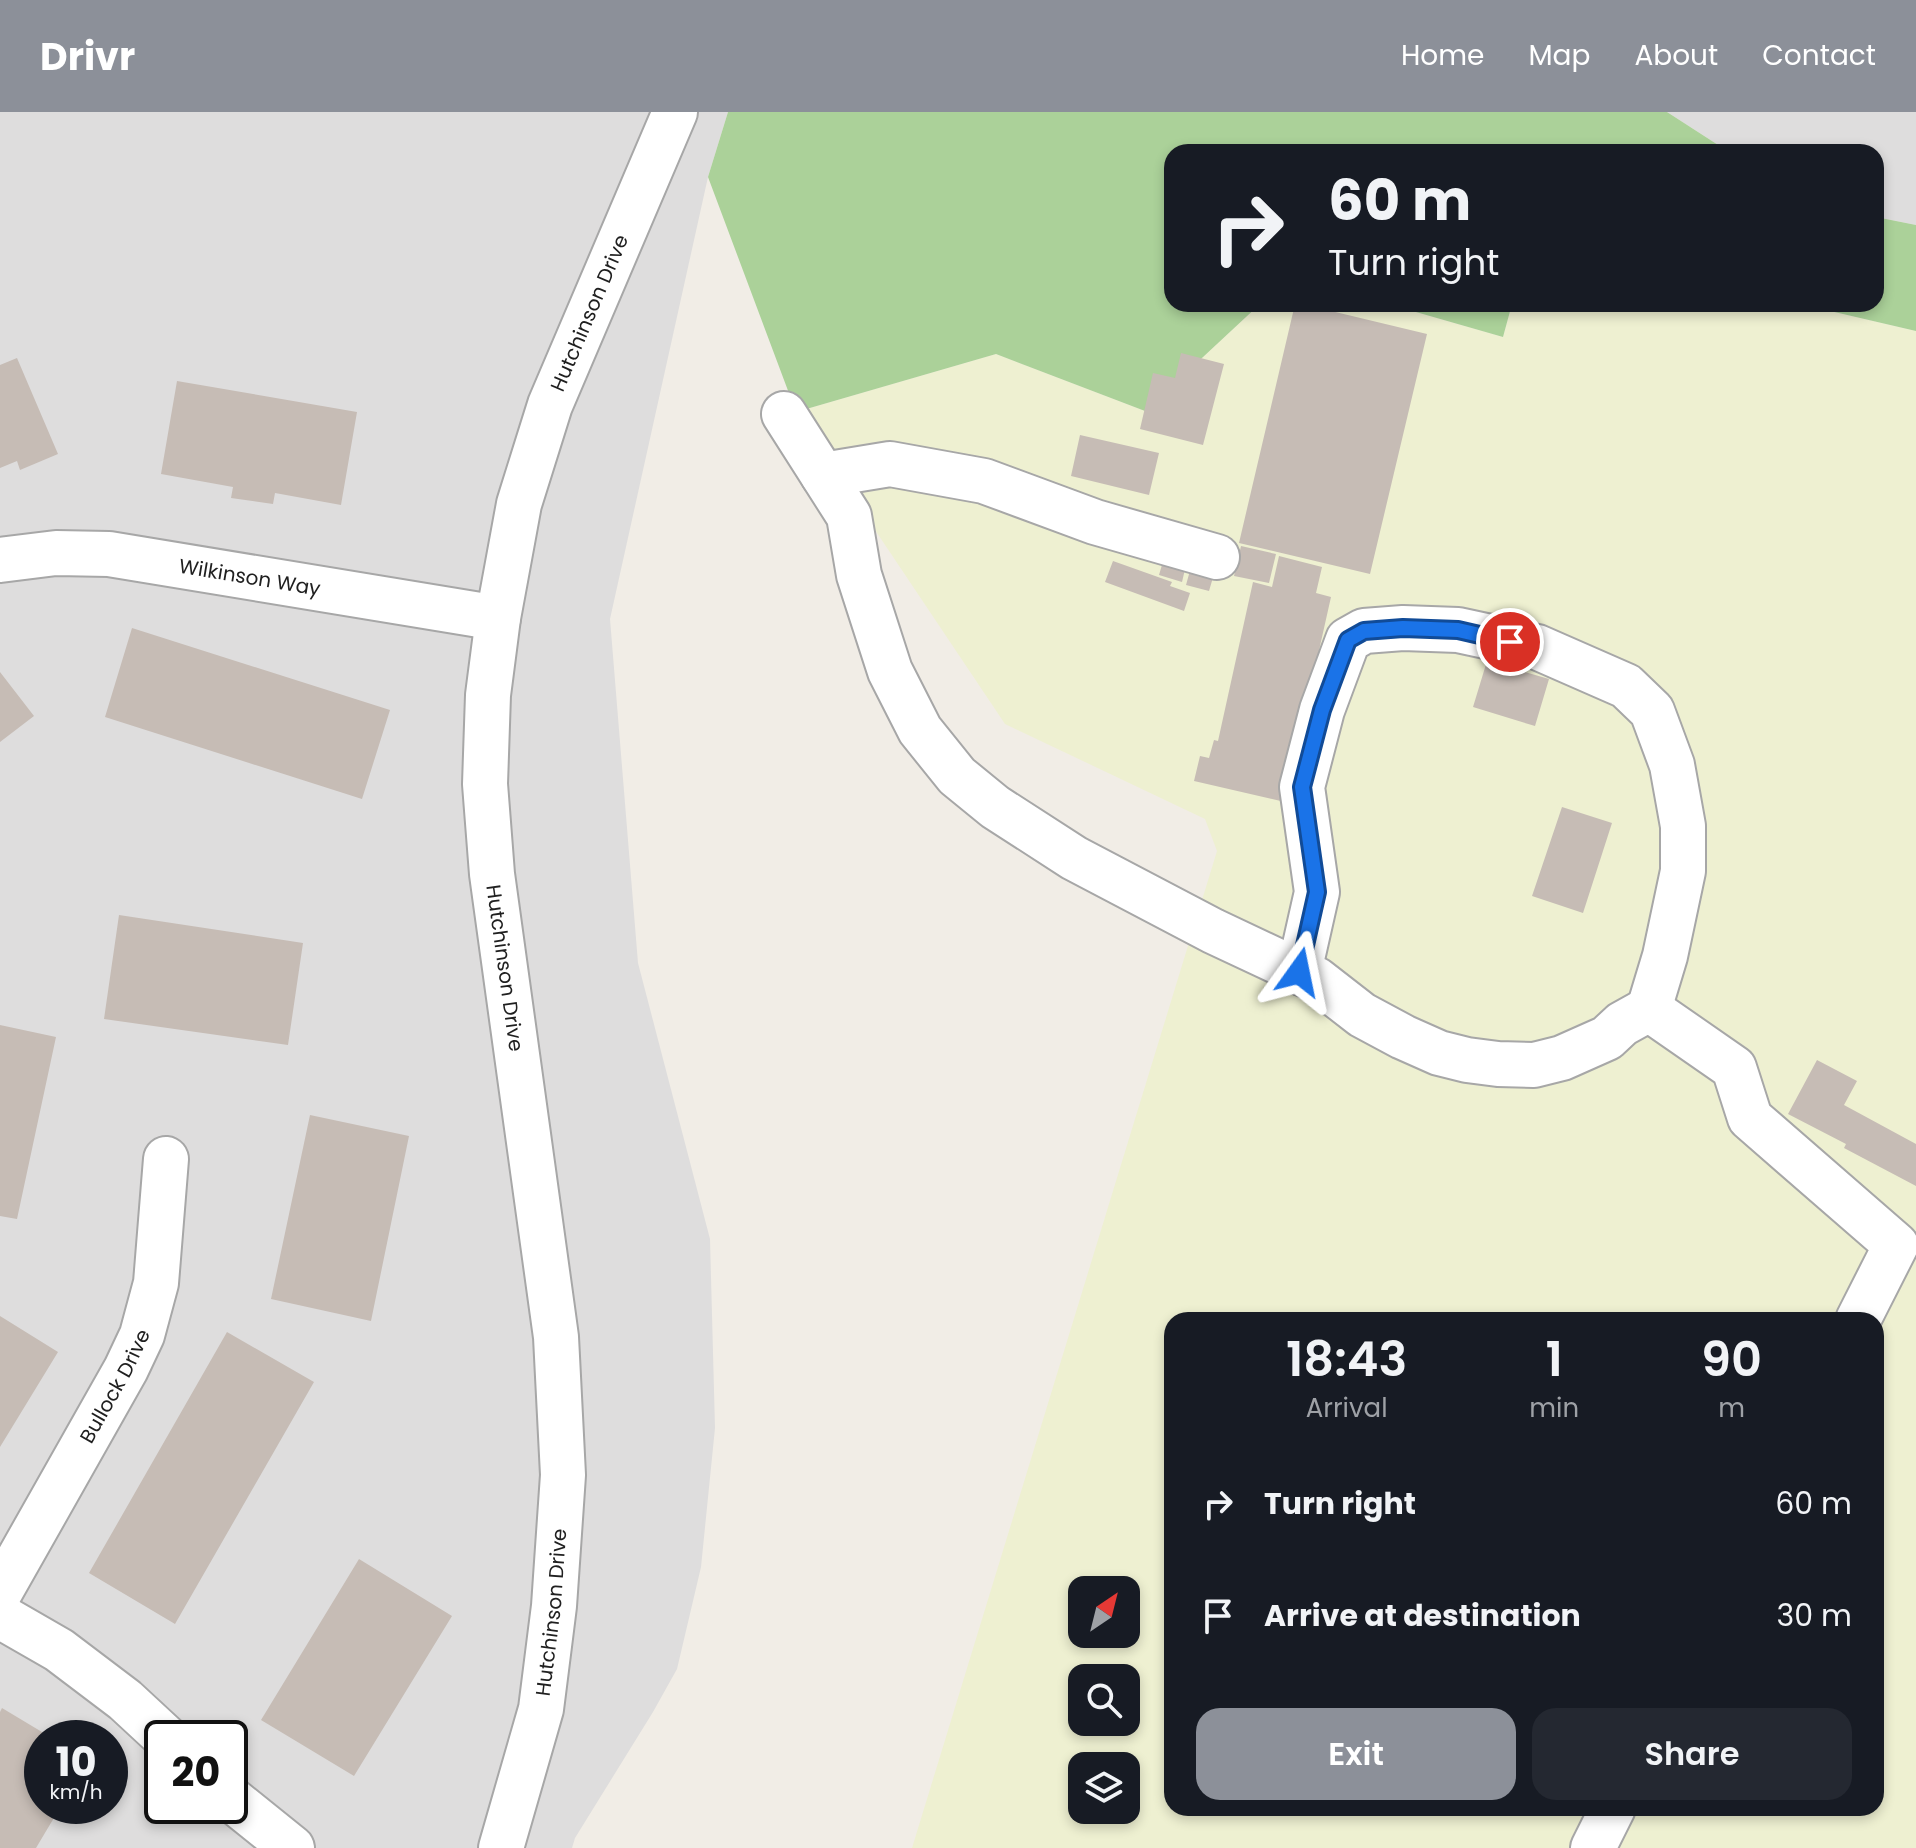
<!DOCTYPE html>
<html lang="en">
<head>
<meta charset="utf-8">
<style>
	body { margin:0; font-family:Poppins,sans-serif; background:#242831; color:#f1f3f6; height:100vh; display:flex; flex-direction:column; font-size:30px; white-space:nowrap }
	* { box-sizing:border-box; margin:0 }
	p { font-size:26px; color:#9ea1a6 }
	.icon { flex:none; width:44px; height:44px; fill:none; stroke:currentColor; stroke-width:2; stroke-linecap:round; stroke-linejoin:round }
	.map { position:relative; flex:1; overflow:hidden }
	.sheet { position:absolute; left:1164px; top:1200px; width:720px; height:504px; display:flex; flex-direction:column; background:#171b24; border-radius:24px; box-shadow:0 4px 12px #0003 }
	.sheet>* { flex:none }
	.guide { position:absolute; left:1164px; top:32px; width:720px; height:168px; border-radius:24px; box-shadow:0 4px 12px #0003; background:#171b24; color:#f1f3f6; overflow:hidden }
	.needle { width:52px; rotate:35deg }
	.tools { position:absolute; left:1068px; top:1464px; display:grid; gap:16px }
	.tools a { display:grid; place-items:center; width:72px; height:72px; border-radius:16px; background:#171b24; box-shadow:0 4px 12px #0003; font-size:40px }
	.speed { position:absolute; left:24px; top:1608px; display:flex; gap:16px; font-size:40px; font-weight:700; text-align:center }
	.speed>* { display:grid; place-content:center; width:104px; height:104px; border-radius:50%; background:#171b24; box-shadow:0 4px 12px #0003; line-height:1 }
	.speed small { font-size:20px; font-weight:400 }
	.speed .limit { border:4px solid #111; border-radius:12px; background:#fff; color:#111 }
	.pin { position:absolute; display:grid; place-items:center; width:68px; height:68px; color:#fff; margin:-34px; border:4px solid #fff; border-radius:50%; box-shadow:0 2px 8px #0007 }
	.me { position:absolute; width:88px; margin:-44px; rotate:12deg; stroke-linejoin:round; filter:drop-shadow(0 0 6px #0008) }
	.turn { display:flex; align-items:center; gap:28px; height:168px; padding:0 32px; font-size:36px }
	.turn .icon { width:104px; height:104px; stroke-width:2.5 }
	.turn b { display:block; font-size:56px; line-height:68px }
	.eta { display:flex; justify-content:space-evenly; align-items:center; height:136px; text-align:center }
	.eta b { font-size:48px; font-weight:600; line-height:56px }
	.primary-button { display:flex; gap:16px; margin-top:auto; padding:16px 32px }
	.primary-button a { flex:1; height:92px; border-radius:24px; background:#8c9099; color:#fff; font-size:32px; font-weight:600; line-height:92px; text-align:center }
	.primary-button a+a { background:#242831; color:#f1f3f6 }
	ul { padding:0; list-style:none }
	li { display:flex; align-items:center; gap:24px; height:112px; padding:0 32px }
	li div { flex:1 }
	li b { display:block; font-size:30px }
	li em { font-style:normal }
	header { display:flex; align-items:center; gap:48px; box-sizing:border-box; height:112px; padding:0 40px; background:#8c9099; color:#fff }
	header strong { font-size:38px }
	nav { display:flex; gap:44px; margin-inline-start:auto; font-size:28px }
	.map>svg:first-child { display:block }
	.residential { fill:#dedddd; fill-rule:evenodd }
	.farmland { fill:#eef0d1; fill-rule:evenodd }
	.forest { fill:#abd199 }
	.building { fill:#c6bcb5 }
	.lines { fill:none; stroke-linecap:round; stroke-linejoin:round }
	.minor-casing { stroke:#a7a7a7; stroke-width:48 }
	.minor { stroke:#fff; stroke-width:44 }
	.route-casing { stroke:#114b97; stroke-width:20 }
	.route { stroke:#1a73e8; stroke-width:14 }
	.labels { text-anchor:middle; stroke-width:7; stroke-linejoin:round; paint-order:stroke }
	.street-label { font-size:20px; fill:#202020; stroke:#fff }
</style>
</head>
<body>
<header>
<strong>Drivr</strong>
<nav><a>Home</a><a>Map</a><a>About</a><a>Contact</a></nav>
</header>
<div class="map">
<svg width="1916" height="1736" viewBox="0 0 1916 1736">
	<rect width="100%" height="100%" fill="#f1ede6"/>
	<path class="residential" d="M0,0H728L708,65L610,507L638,851L710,1127L715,1316L701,1455L677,1557L653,1600L575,1726L572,1736H0ZM42,1626H110V1694H42ZM162,1626H230V1694H162Z
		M1667,0H1916V113L1876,105V40H1729Z"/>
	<path class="farmland" d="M1260,192H1388L1503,225L1512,192H1800L1916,219V1736H912L1217,739L1205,707L1005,612L796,300L996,242L1145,299ZM1172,1208H1876V1696H1172ZM1082,1478H1126V1522H1082ZM1082,1566H1126V1610H1082ZM1082,1654H1126V1698H1082Z"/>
	<path class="forest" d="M728,0H1667L1729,40H1172V192H1260L1145,299L996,242L796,300L708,65Z
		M1876,105L1916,113V219L1800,192H1876Z
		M1388,192H1512L1503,225Z"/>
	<path class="building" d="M1295,192H1302L1427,222L1370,462L1239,431Z
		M1181,241L1224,252L1203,333L1140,317L1153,261L1175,266Z
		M17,246L58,342L20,358L17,349L0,356V253Z
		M177,269L357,300L341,393L275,381L273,392L231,386L233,375L161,362Z
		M1080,323L1159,341L1149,383L1071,364Z
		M1241,434L1276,442L1269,471L1234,464Z
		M1279,444L1322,455L1316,481L1331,485L1285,690L1194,669L1200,644L1209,646L1214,628L1218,629L1253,470L1272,475Z
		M1164,446L1186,453L1182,470L1159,463Z
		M1113,449L1172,470L1170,474L1190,481L1184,499L1105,470Z
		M1191,455L1214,462L1209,479L1186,473Z
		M132,516L390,598L362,687L105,605Z
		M1487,549L1549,567L1535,614L1473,595Z
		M0,560L34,604L0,630Z
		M1562,695L1612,711L1583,801L1532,784Z
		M119,803L303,831L288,933L104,907Z
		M0,913L56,925L17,1107L0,1104Z
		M1817,948L1857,969L1844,993L1916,1032V1074L1844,1036L1846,1032L1788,1002Z
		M310,1003L409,1024L371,1209L271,1187Z
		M0,1204L58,1240L0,1335Z
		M227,1220L314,1270L175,1512L89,1461Z
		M359,1447L452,1504L354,1664L261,1608Z
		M2,1596L52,1626H42V1694H61L36,1736H0V1600Z"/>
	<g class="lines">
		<defs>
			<g id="minor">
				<path d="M784,302L849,404L859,463L890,559L920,618L957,664L995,695L1074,746L1213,819L1317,868L1362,903L1403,925L1439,941L1467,948L1498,952L1534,953L1562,946L1607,926L1622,912L1649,897L1734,956L1750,1006L1896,1133L1858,1208"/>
				<path d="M823,363L890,352L984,369L1095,410L1217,445"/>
				<path id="s1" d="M0,448L56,441L109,442L498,506"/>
				<path d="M1299,860L1317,780L1302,675L1322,598L1348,528L1364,519L1403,516L1458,518L1537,535L1626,574L1652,599L1672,653L1683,714V759L1665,844L1649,897"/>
				<path id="s2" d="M0,1480L126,1257L142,1223L156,1171L166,1047"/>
				<path d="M0,1504L59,1538L125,1588L166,1626"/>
				<path d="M230,1686L292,1736"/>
				<path id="s3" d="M501,1736L541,1597L554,1494L563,1363L556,1225L492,762L485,672L488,583L498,506L519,392L550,293L675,0"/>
				<path d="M1593,1736L1613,1696"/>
			</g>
		</defs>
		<use href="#minor" class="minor-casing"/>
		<use href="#minor" class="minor"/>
	</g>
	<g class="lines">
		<defs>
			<path id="route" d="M1299,860L1317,780L1302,675L1322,598L1348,528L1364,519L1403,516L1458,518L1510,530"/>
		</defs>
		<use href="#route" class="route-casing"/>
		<use href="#route" class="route"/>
	</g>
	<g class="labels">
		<g class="street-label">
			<text dy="7" stroke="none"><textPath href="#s3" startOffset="1562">Hutchinson Drive</textPath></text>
			<text dy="7" stroke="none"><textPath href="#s1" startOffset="252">Wilkinson Way</textPath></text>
			<text transform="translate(505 856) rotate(82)" y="7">Hutchinson Drive</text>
			<text dy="7" stroke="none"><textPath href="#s2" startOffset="236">Bullock Drive</textPath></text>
			<text dy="7" stroke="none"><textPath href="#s3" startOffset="242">Hutchinson Drive</textPath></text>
		</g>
	</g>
</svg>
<div class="tools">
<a><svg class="needle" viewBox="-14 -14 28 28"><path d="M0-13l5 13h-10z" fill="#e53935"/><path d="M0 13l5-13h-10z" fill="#9ea1a6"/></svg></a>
<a><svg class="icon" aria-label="search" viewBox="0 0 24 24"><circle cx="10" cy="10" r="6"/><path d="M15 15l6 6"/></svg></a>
<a><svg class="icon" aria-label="layers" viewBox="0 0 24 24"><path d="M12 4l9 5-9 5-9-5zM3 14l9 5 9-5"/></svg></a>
</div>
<div class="speed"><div>10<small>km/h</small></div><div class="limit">20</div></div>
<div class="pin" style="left:1510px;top:530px;background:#d93025"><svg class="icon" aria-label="arrive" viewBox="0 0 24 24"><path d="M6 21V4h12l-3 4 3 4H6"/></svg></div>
<svg class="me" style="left:1299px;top:860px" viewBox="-20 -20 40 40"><path d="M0-17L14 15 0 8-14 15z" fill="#1a73e8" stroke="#fff" stroke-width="4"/></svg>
<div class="guide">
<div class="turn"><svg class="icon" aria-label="right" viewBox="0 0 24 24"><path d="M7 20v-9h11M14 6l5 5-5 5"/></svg><div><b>60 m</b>Turn right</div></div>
</div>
<section class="sheet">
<div class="eta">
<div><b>18:43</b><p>Arrival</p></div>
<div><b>1</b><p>min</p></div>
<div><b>90</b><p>m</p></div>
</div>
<ul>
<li><svg class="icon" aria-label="right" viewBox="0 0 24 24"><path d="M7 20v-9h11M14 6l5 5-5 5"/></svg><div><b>Turn right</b></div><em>60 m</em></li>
<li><svg class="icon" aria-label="arrive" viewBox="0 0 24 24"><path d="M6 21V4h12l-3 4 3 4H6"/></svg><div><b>Arrive at destination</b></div><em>30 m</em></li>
</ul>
<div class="primary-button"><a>Exit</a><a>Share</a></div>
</section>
</div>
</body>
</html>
